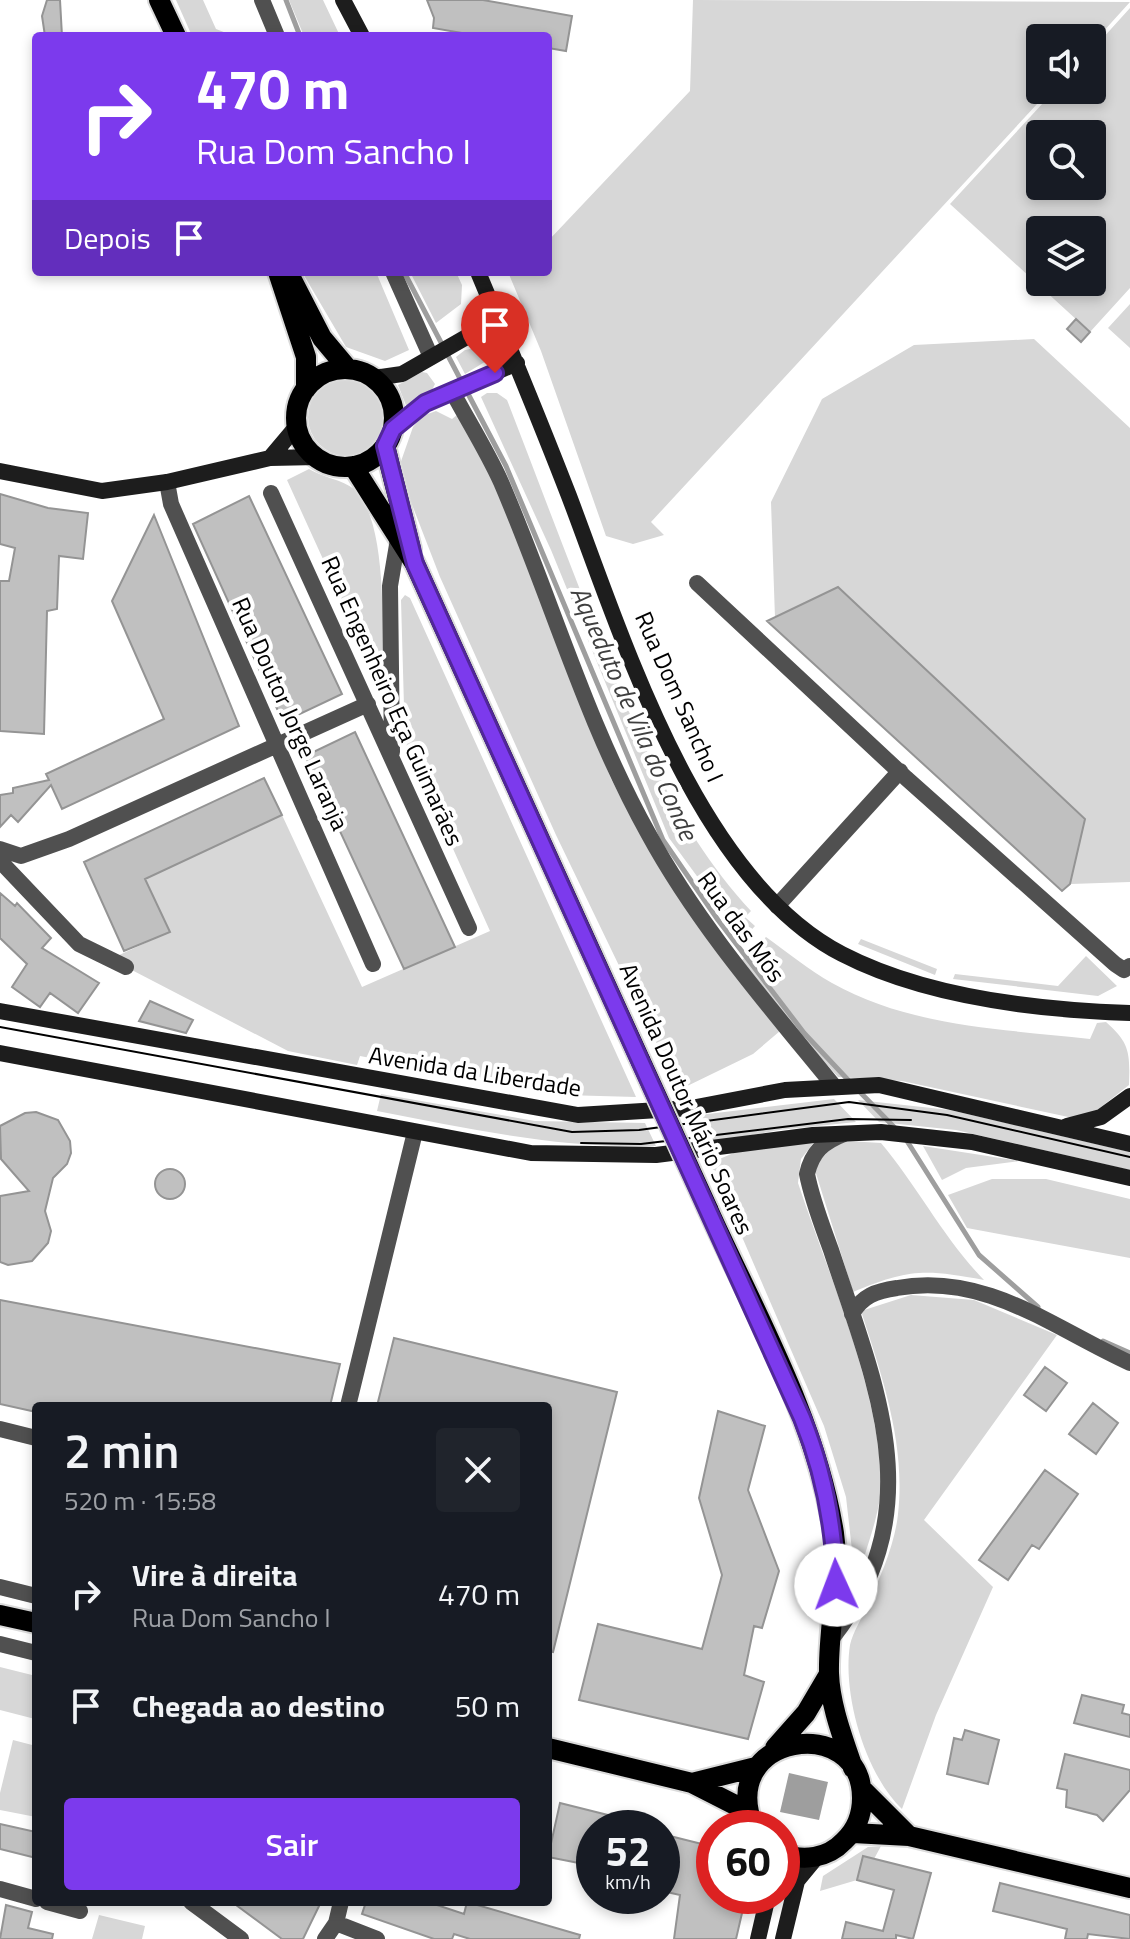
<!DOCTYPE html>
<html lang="pt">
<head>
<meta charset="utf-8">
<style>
	body { margin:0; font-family:"Titillium Web",sans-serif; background:#20242c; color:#f1f3f6; height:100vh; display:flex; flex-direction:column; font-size:30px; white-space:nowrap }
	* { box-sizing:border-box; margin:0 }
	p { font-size:26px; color:#9ea1a6 }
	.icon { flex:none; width:44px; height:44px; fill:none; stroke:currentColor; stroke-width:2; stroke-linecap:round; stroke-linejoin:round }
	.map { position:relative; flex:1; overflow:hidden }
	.panel { position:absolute; left:32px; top:1402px; width:520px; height:504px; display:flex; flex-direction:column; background:#171b24; border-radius:8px; box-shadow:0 4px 12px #0003 }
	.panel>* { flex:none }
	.banner { position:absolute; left:32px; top:32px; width:520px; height:244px; border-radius:8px; box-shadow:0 4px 12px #0003; background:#7c3aed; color:#fff; overflow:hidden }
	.fabs { position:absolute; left:1026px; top:24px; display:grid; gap:16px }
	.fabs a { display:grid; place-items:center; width:80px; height:80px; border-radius:8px; background:#171b24; box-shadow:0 4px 12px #0003; font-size:40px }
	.speed { position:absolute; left:576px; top:1810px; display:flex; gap:16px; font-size:40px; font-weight:700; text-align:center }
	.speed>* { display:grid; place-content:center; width:104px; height:104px; border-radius:50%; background:#171b24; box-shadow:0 4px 12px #0003; line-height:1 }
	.speed small { font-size:20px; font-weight:400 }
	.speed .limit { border:12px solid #d22; background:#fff; color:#111 }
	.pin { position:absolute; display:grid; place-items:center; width:68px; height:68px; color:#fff; margin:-82px -34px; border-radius:50% 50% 50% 0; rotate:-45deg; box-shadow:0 0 8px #0007 }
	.pin .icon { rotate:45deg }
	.me { position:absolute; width:88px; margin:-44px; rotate:358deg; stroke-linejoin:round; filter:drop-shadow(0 0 6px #0008) }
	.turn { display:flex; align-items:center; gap:28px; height:168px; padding:0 32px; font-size:36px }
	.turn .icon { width:104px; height:104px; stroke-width:2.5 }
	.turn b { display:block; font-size:56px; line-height:68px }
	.then { display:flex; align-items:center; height:76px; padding:0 32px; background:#0003; gap:16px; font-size:30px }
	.round { display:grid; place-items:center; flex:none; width:84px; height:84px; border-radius:8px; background:#20242c }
	.head { display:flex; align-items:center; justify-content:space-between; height:136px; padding:0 32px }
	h1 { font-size:48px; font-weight:600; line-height:60px }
	.primary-button { display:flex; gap:16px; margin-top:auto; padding:16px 32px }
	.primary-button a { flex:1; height:92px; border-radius:8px; background:#7c3aed; color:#fff; font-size:32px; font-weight:600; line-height:92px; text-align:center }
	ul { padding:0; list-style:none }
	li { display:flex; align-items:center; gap:24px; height:112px; padding:0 32px }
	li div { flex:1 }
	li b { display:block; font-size:30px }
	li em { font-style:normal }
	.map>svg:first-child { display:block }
	.green { fill:#d7d7d7; fill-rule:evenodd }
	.water { fill:#9e9e9e }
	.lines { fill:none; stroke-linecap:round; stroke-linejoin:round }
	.stream { stroke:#9e9e9e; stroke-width:5 }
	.building { fill:#c0c0c0; stroke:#949494; stroke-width:2 }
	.primary-casing { stroke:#dbdbdb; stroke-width:24 }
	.street { stroke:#505050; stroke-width:16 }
	.secondary { stroke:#1d1d1d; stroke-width:16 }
	.primary { stroke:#000; stroke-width:20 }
	.tram { stroke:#000; stroke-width:2 }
	.primary-bridge-casing { stroke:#dbdbdb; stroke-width:24; stroke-linecap:butt }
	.primary-bridge { stroke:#000; stroke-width:20 }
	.route-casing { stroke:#51269a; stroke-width:20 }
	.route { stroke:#7c3aed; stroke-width:14 }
	.labels { text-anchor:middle; stroke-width:8; stroke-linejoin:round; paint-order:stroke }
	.street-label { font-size:24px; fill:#000; stroke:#fff }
	.water-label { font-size:26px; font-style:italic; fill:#3f3f3f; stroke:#fff }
</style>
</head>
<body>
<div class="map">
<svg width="1130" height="1939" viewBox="0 0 1130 1939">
	<rect width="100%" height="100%" fill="#fff"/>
	<path class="green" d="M176,0H203L216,29L234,36H192Z
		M289,0H323L340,36H304Z
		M693,0L1130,2L1092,44V38H1040V90H1050L651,522L664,535L633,544L606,536L541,351L508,272H548V241L690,91Z
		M1130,8V288L1090,332L950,204L1055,90H1092V50ZM1040,134H1092V186H1040ZM1040,230H1092V282H1040Z
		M302,272H376L409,350L385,361L346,347Z
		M410,272H456L462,285L461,304L436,323Z
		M1130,304V348L1108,328Z
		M1034,339L1130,428V882L1071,884L1062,891L832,680L775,618L771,502L822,399L914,345Z
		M479,347L492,350L488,360L465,374L456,357L465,350Z
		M422,372L427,373L435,384L431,392L407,408L398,385Z
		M308 417a39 39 0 1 1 78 0a39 39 0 1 1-78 0Z
		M487,393H497L507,400C533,467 558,534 584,600C626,709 671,825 751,911L745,917L755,926L743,939L669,838L551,550L481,397Z
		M436,411L452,419L457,415L493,479L611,779L646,844L780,1031L753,1054L679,1090L556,835L440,577L404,484L399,467L413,427L422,416Z
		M309,469C322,477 343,480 354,489C387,519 382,622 383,665L373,669L287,480Z
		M405,595L410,598L636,1097L564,1095L360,1056L357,1065L288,1051L126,967L115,957L169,932L145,879L282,815L362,987L490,931L405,742L401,600Z
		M766,937C787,952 809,970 832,983C910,1027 1003,1029 1090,1039L1097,1023L1106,1022C1130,1043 1130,1053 1129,1085L1096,1111L1073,1118L902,1081L838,1077L794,1028L742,960Z
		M861,939L937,969L935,975L858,944Z
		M1086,956L1117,986L1098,996L953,979L955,974L1058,986Z
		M381,1094L535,1121L645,1123L656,1146C560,1149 470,1129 377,1111Z
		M834,1099L856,1122L779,1130L705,1144L691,1116Z
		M858,1100L950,1110L1130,1152V1170L956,1130L879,1122Z
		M815,1141L801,1159L798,1183C827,1270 878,1387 881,1478C882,1506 871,1534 863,1561L853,1559L846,1497L824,1426L710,1163L736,1152Z
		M848,1141L881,1143C918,1187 944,1239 984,1280C924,1269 909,1269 853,1292L814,1167L832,1147Z
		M923,1146L1019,1161L966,1168L942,1180Z
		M992,1179H1046L1130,1199V1258L967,1228L948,1195Z
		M911,1295L974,1300L1057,1335L924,1520L993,1587L936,1715L902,1809C866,1775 842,1695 850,1645C853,1632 862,1618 867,1606C880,1578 895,1544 898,1514C906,1444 882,1376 861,1311Z
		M0,1667L36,1676L35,1719L0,1710Z
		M13,1740L36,1746V1817L0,1810V1793Z
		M881,1846L874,1859L863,1856L857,1880L820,1891L823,1876L868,1847Z
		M99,1915L145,1926L142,1939H92Z"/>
	<path class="water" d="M789,1773L828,1782L819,1820L780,1812Z"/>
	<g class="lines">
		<path class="stream" d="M286,0L300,36
			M404,272L506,466L663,840L718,920L804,1033L850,1082
			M857,1089L895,1128
			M907,1141L979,1255L1038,1307
			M1103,1341L1130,1353"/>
	</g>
	<path class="building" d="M47,0H60L62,36H45L42,16Z
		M427,0H483L572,16L566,51L548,48V36H479L433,28L434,18Z
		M1076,319L1090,332L1081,342L1067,329Z
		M0,494L48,508L88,513L83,559L59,556L57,609L47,611L44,734L0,731V581H9L15,548L0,544Z
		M249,496L342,694L283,722L193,524Z
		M154,515L239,726L62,809L51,785L18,822L11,815L0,827V795L13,793V788L49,780L46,774L164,719L112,601Z
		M838,587L1085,819L1070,884L1062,891L767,621Z
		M355,732L455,947L404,969L305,756Z
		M264,778L282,815L145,879L170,932L124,951L84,862Z
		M0,893L15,906L17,903L51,938L42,948L99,983L78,1013L50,993L40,1007L12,987L27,964L0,938Z
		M150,1001L193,1020L186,1033L139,1021Z
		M36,1112L58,1120L70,1141L71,1153L67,1164L53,1178L45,1211L51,1231L48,1243L32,1261L8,1265L0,1262V1196L29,1191L1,1159L0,1126L25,1113Z
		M155 1184a15 15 0 1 1 30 0a15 15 0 1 1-30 0Z
		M0,1300L340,1364L330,1406H36V1412L0,1404Z
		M394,1338L617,1392L553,1652L548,1651V1406H377Z
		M1045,1367L1067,1383L1046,1411L1024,1395Z
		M1093,1403L1118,1423L1096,1454L1069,1434Z
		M718,1411L765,1426L748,1490L779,1571L762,1628L754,1626L744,1675L764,1682L748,1739L579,1700L598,1624L702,1649L722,1575L699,1498Z
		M1045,1470L1078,1494L1039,1549L1032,1545L1008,1580L979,1560Z
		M1082,1695L1124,1705L1122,1713L1130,1715V1737L1074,1723Z
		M965,1730L999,1740L988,1784L947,1774L954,1738L962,1740Z
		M1065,1754L1130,1770V1790L1103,1821L1097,1815L1066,1807L1067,1790L1057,1788Z
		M560,1803L632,1821L631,1828H594L589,1865L548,1857Z
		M0,1824L36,1832V1858L0,1849Z
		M662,1834L714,1847V1896H746L736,1939H674L680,1895L662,1891Z
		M863,1856L931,1873L913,1939L896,1935V1939H842L846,1922L883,1931L894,1890L857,1880Z
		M1000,1883L1130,1915V1939L1088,1934L1087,1939H1065L1067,1929L993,1911Z
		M232,1902H321L303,1939H282Z
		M366,1902H428L464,1914L467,1902L580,1935L579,1939H470L454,1934L452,1939H434L362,1914Z
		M6,1905L32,1912L28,1928L53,1934L52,1939H0Z"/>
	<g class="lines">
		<defs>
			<path id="primary" d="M159,0L176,36
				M278,272L306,357V389
				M288,272L322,338L348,369
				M296 418a49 49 0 1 1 98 0a49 49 0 1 1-98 0Z
				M385,446L411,549
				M353,466L415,564L641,1062
				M708,1209C755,1313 816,1419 834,1533C841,1580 828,1626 829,1673C830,1705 843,1738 853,1768
				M0,1615L36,1623
				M548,1748L692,1783L747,1811
				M775,1748L806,1713L829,1674
				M692,1783L756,1767
				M862,1789L909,1836
				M754,1828C715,1733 862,1712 862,1798C862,1815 857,1829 844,1841C828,1858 803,1862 782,1853
				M853,1833L909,1836L1130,1888"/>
		</defs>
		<use href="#primary" class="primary-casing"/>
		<path class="street" d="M262,0L277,36
			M393,272L431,357
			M452,391C468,421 487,451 501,482C551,598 586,722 648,833C698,925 768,1005 834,1086
			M167,482L171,504L373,964
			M271,493L469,928
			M697,583L906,778L1115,964L1124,970L1130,966
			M392,752L390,586L398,539
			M0,849L21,856L69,839L368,704
			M0,861L79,944L126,967
			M777,906L900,771
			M852,1314C862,1296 876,1291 897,1288C986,1272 1053,1328 1130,1363
			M348,1406L415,1132
			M0,1429L36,1438
			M0,1587L36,1596
			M833,1637C933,1509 875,1384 831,1250C822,1225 812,1200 807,1174C812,1152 823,1142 844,1134
			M0,1644L36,1653
			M0,1889L36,1899
			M47,1902L80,1911
			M191,1902L241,1939
			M336,1923L377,1939
			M325,1939L336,1923L341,1902"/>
		<path class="secondary" d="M343,0L362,36
			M478,272C509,346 540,421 569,496C624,641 697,879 842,954C925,997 1038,1010 1130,1013
			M374,378L402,374L498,319
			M393,429L425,403L517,363
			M270,458L297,426
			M0,471L102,491L167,482L270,458L317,457
			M0,1011L578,1115L691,1108L785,1090L879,1085L1130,1144
			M0,1053L531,1153L656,1155L813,1135L881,1132L972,1142L1130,1178
			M1067,1126L1101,1117L1130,1096
			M758,1939L768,1896
			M783,1939L797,1881L816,1858"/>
		<use href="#primary" class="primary"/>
		<path class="tram" d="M0,1027L572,1132L639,1130L849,1102L947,1115L1130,1157
			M581,1143L641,1144L848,1119L911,1120"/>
		<defs>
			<path id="primary-bridge" d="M641,1062L708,1209"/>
		</defs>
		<use href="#primary-bridge" class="primary-bridge-casing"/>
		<use href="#primary-bridge" class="primary-bridge"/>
	</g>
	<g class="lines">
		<defs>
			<path id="route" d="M495,373L425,403L393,429L385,446L415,564L802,1418C824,1472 834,1527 836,1585"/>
		</defs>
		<use href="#route" class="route-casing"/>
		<use href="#route" class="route"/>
	</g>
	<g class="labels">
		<g class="street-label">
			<text transform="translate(679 697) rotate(66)" y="8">Rua Dom Sancho I</text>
			<text transform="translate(392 701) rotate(66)" y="8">Rua Engenheiro Eça Guimarães</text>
			<text transform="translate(290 714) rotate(66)" y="8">Rua Doutor Jorge Laranja</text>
			<text transform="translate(741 927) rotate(54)" y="8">Rua das Mós</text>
			<text transform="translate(475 1072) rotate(9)" y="8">Avenida da Liberdade</text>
			<text transform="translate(686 1099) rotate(66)" y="8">Avenida Doutor Mário Soares</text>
		</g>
		<g class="water-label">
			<text transform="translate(634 713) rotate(66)" y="9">Aqueduto de Vila do Conde</text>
		</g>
	</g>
</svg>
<div class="fabs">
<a><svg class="icon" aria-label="sound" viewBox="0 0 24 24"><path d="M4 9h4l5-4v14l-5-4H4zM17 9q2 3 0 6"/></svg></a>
<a><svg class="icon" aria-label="search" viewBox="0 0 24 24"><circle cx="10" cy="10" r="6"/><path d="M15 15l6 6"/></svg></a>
<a><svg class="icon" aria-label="layers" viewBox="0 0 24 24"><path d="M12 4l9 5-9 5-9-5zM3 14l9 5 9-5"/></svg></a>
</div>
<div class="speed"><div>52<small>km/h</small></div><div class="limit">60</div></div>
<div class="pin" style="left:495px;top:373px;background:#d93025"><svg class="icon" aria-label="arrive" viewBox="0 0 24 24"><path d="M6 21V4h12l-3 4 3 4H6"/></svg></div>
<svg class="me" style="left:836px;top:1585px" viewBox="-20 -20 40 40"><circle r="19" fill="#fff"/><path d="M0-13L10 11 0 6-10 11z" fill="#7c3aed"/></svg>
<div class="banner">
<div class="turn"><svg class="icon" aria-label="right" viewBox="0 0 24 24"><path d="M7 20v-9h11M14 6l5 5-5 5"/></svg><div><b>470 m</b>Rua Dom Sancho I</div></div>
<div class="then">Depois<svg class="icon" aria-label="arrive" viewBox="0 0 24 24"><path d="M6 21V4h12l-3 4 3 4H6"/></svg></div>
</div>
<section class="panel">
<div class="head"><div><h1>2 min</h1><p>520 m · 15:58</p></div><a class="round"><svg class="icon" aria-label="close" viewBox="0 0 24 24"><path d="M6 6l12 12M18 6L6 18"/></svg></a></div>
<ul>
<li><svg class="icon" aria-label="right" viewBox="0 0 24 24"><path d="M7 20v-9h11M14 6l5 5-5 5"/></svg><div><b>Vire à direita</b><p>Rua Dom Sancho I</p></div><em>470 m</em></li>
<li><svg class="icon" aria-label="arrive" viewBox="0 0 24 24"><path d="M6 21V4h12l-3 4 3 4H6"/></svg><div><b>Chegada ao destino</b></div><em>50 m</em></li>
</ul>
<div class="primary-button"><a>Sair</a></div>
</section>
</div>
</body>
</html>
